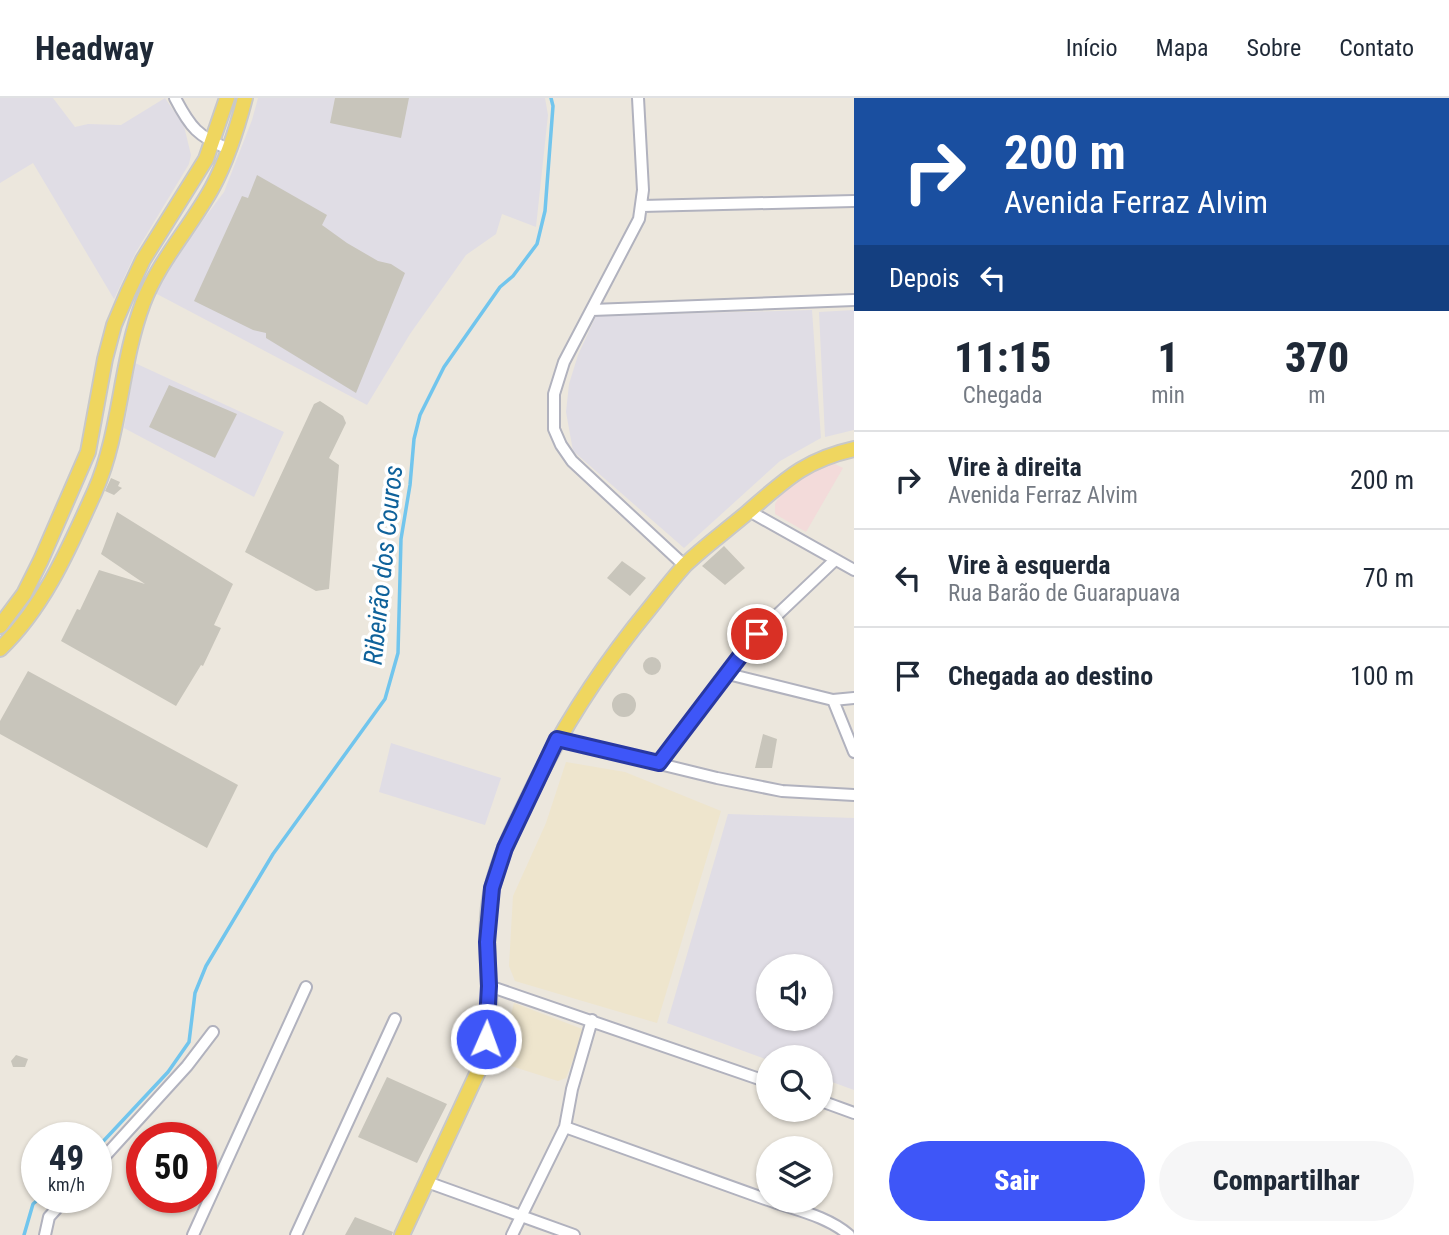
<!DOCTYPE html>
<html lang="pt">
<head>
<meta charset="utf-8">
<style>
	body { margin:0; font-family:"Roboto Condensed",sans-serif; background:#f6f6f7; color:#1f2937; height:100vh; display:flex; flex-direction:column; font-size:26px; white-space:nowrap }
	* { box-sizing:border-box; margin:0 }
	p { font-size:23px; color:#747a83 }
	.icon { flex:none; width:38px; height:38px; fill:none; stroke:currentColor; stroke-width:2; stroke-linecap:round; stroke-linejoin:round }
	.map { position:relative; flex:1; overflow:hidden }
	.sheet { display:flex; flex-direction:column; background:#fff; width:595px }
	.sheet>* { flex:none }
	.banner { background:#1a4fa0; color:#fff; overflow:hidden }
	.controls { position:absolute; left:756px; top:856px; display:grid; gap:14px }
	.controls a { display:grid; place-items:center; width:77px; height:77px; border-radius:50%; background:#fff; box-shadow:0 2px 5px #0004; font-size:35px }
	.speed { position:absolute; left:21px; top:1024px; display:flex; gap:14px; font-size:35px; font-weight:700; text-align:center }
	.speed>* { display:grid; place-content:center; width:91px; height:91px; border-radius:50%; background:#fff; box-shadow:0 2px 5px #0004; line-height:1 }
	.speed small { font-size:18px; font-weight:400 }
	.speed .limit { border:10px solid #d22; background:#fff; color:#111 }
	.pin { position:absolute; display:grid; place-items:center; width:60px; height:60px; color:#fff; margin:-30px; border:4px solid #fff; border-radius:50%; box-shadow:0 2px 7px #0007 }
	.me { position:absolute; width:77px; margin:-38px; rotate:2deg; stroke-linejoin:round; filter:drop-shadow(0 0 5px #0008) }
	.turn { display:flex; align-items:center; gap:24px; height:147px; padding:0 35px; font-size:32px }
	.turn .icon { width:91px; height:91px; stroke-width:2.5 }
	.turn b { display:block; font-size:49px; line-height:60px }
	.then { display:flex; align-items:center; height:66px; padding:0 35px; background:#0003; gap:14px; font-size:26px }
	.eta { display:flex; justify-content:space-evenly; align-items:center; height:119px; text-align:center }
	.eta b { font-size:42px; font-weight:800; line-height:49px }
	.button { display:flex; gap:14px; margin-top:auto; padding:14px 35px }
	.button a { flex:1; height:80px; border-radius:42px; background:#3e56f8; color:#fff; font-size:28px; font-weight:800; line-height:80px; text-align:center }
	.button a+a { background:#f6f6f7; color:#1f2937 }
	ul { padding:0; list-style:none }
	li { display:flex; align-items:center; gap:21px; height:98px; padding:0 35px; border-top:2px solid #e0e1e3 }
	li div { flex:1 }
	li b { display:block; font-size:26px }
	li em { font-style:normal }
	header { display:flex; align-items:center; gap:42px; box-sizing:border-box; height:98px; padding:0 35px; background:#fff; border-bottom:2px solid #e0e1e3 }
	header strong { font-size:33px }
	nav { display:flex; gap:38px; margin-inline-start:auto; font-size:24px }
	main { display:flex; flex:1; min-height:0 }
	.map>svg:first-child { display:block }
	.industrial { fill:#e0dde5; fill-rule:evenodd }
	.education { fill:#eee5cd }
	.medical { fill:#f3dbda }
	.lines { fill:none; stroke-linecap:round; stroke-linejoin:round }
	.stream { stroke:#71c5ed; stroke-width:3.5 }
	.building { fill:#c8c5bb }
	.minor-casing { stroke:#b1b2be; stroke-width:14 }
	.major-casing { stroke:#c8c8c8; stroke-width:18 }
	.minor { stroke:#fff; stroke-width:10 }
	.major { stroke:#efd65f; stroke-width:14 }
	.route-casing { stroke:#2838a1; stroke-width:18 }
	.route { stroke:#3e56f8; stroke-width:12 }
	.labels { text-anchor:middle; stroke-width:7; stroke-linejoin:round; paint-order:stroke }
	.water-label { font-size:26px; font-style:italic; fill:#0f629b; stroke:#fff }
</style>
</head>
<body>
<header>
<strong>Headway</strong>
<nav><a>Início</a><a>Mapa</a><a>Sobre</a><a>Contato</a></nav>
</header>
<main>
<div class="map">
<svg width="854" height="1137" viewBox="0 0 854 1137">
	<rect width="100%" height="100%" fill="#ece7dd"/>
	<path class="industrial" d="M0,0H53L75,29L88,26L121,27L165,0L184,28L191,57L189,66L136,154L114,201L33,65L0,85Z
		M258,0H545L548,17L536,129L502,116L496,136L466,157L410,236L367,307L155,195L173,162L224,94L252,22Z
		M812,212L821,340L780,363L684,450L573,353L566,314L569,286L578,257L596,218Z
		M854,212V332L825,339L819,214Z
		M135,265L284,334L254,399L124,330Z
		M391,645L501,680L485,727L379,694Z
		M728,716L854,720V992L821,980V959H768V962L667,925ZM821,868V920H768V868Z"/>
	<path class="education" d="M566,664L625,674L721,713L657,925L515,883L509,868L513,798L546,725Z
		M514,905L585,932L566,980L558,983L499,964Z"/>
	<path class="medical" d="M825,361L843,370L806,434L775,416V406L782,394Z"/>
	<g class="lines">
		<path class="stream" d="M96,1051L168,974L189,944L195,895L206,868L273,756L385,601L398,555L401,441L410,387L414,341L420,317L444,269L500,189L513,178L537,146L545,113L553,8L551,0
			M24,1137L33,1106L41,1099"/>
	</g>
	<path class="building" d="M335,0H409L401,40L330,25Z
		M257,77L327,117L322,127L347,145L378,163L391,166L405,175L356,295L266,240V235L253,232L194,203L242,98L248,100Z
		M169,287L237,316L215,360L149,329Z
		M320,303L343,318L346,325L329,360L339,367L329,491L316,493L245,454L314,306Z
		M111,380L120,384L118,388L122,390L114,397L105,393Z
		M117,414L233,486L214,527L221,530L203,568L201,567L176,608L61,543L77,511L80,512L99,472L145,486L101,456Z
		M724,448L745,470L725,487L702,468Z
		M622,463L646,480L630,498L607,480Z
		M643 568a9 9 0 1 1 18 0a9 9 0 1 1-18 0Z
		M28,573L238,687L207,750L0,636V623Z
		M612 607a12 12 0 1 1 24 0a12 12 0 1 1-24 0Z
		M763,636L777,641L772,670H755Z
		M16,957L28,961L25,969H13L11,963Z
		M387,979L447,1006L417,1065L358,1039Z
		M355,1119L393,1134L392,1137H345Z"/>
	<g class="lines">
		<defs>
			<path id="minor" d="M175,0C190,29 198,39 229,51
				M638,0L643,92L639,121L564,264L554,296V331L561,347L572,363L685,468
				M642,108L854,103
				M592,212L854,202
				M749,413L854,472
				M728,576L833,602L854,600
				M833,602L854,654
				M557,641L717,680L782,693L854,697
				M659,665L757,536L835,462
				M489,888L768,984
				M821,1003L854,1015
				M565,1029L768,1102
				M96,1068L187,968L213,934
				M427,1084L574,1137
				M768,1102C796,1112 827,1118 849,1137
				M45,1137L49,1119L67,1099
				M193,1137L306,889
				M296,1137L395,921
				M512,1137L565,1029L572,991L592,922"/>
			<path id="major" d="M0,528L24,496L41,462L88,354L105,261L114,227L128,194L143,162L206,61L227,0
				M0,551C45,508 70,448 95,393C121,334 120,266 143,205C159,163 190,130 212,90C227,62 237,31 245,0
				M402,1137L482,965C499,908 479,848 492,791C500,755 518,721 534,688C566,623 603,567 649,511C661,496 673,480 686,466C705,448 727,432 747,415C784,383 804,362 854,351"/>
		</defs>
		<use href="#minor" class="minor-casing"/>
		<use href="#major" class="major-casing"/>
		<use href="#minor" class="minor"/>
		<use href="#major" class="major"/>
	</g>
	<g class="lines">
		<defs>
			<path id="route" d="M486,941L489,888L487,844L492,790L505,750L557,641L659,665L757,536"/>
		</defs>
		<use href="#route" class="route-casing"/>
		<use href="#route" class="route"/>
	</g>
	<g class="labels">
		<g class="water-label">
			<text transform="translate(383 467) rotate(-84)" y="9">Ribeirão dos Couros</text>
		</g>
	</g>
</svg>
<div class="controls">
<a><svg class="icon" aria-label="sound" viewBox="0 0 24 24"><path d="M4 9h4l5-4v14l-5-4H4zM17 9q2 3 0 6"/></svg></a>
<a><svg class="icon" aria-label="search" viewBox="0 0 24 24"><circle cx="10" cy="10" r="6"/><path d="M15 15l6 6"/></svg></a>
<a><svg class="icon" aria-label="layers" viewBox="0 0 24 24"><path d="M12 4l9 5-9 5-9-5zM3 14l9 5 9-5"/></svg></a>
</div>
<div class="speed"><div>49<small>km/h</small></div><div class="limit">50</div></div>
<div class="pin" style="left:757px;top:536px;background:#d93025"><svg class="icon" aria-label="arrive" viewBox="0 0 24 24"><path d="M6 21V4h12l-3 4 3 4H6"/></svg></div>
<svg class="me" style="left:486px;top:941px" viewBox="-20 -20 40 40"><circle r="17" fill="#3e56f8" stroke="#fff" stroke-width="3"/><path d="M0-11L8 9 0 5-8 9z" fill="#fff"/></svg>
</div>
<section class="sheet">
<div class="banner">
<div class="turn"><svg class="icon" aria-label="right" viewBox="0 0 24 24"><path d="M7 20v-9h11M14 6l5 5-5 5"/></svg><div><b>200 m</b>Avenida Ferraz Alvim</div></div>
<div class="then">Depois<svg class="icon" aria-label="left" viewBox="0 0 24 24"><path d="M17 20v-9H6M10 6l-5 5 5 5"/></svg></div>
</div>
<div class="eta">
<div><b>11:15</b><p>Chegada</p></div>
<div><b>1</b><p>min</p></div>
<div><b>370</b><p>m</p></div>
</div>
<ul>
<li><svg class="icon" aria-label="right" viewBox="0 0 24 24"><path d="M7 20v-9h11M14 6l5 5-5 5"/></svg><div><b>Vire à direita</b><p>Avenida Ferraz Alvim</p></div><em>200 m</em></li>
<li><svg class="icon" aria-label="left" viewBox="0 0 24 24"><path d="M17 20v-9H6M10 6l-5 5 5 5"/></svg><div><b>Vire à esquerda</b><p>Rua Barão de Guarapuava</p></div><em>70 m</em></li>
<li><svg class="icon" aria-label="arrive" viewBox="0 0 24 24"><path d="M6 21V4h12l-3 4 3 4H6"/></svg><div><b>Chegada ao destino</b></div><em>100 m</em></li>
</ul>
<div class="button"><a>Sair</a><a>Compartilhar</a></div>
</section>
</main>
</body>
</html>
